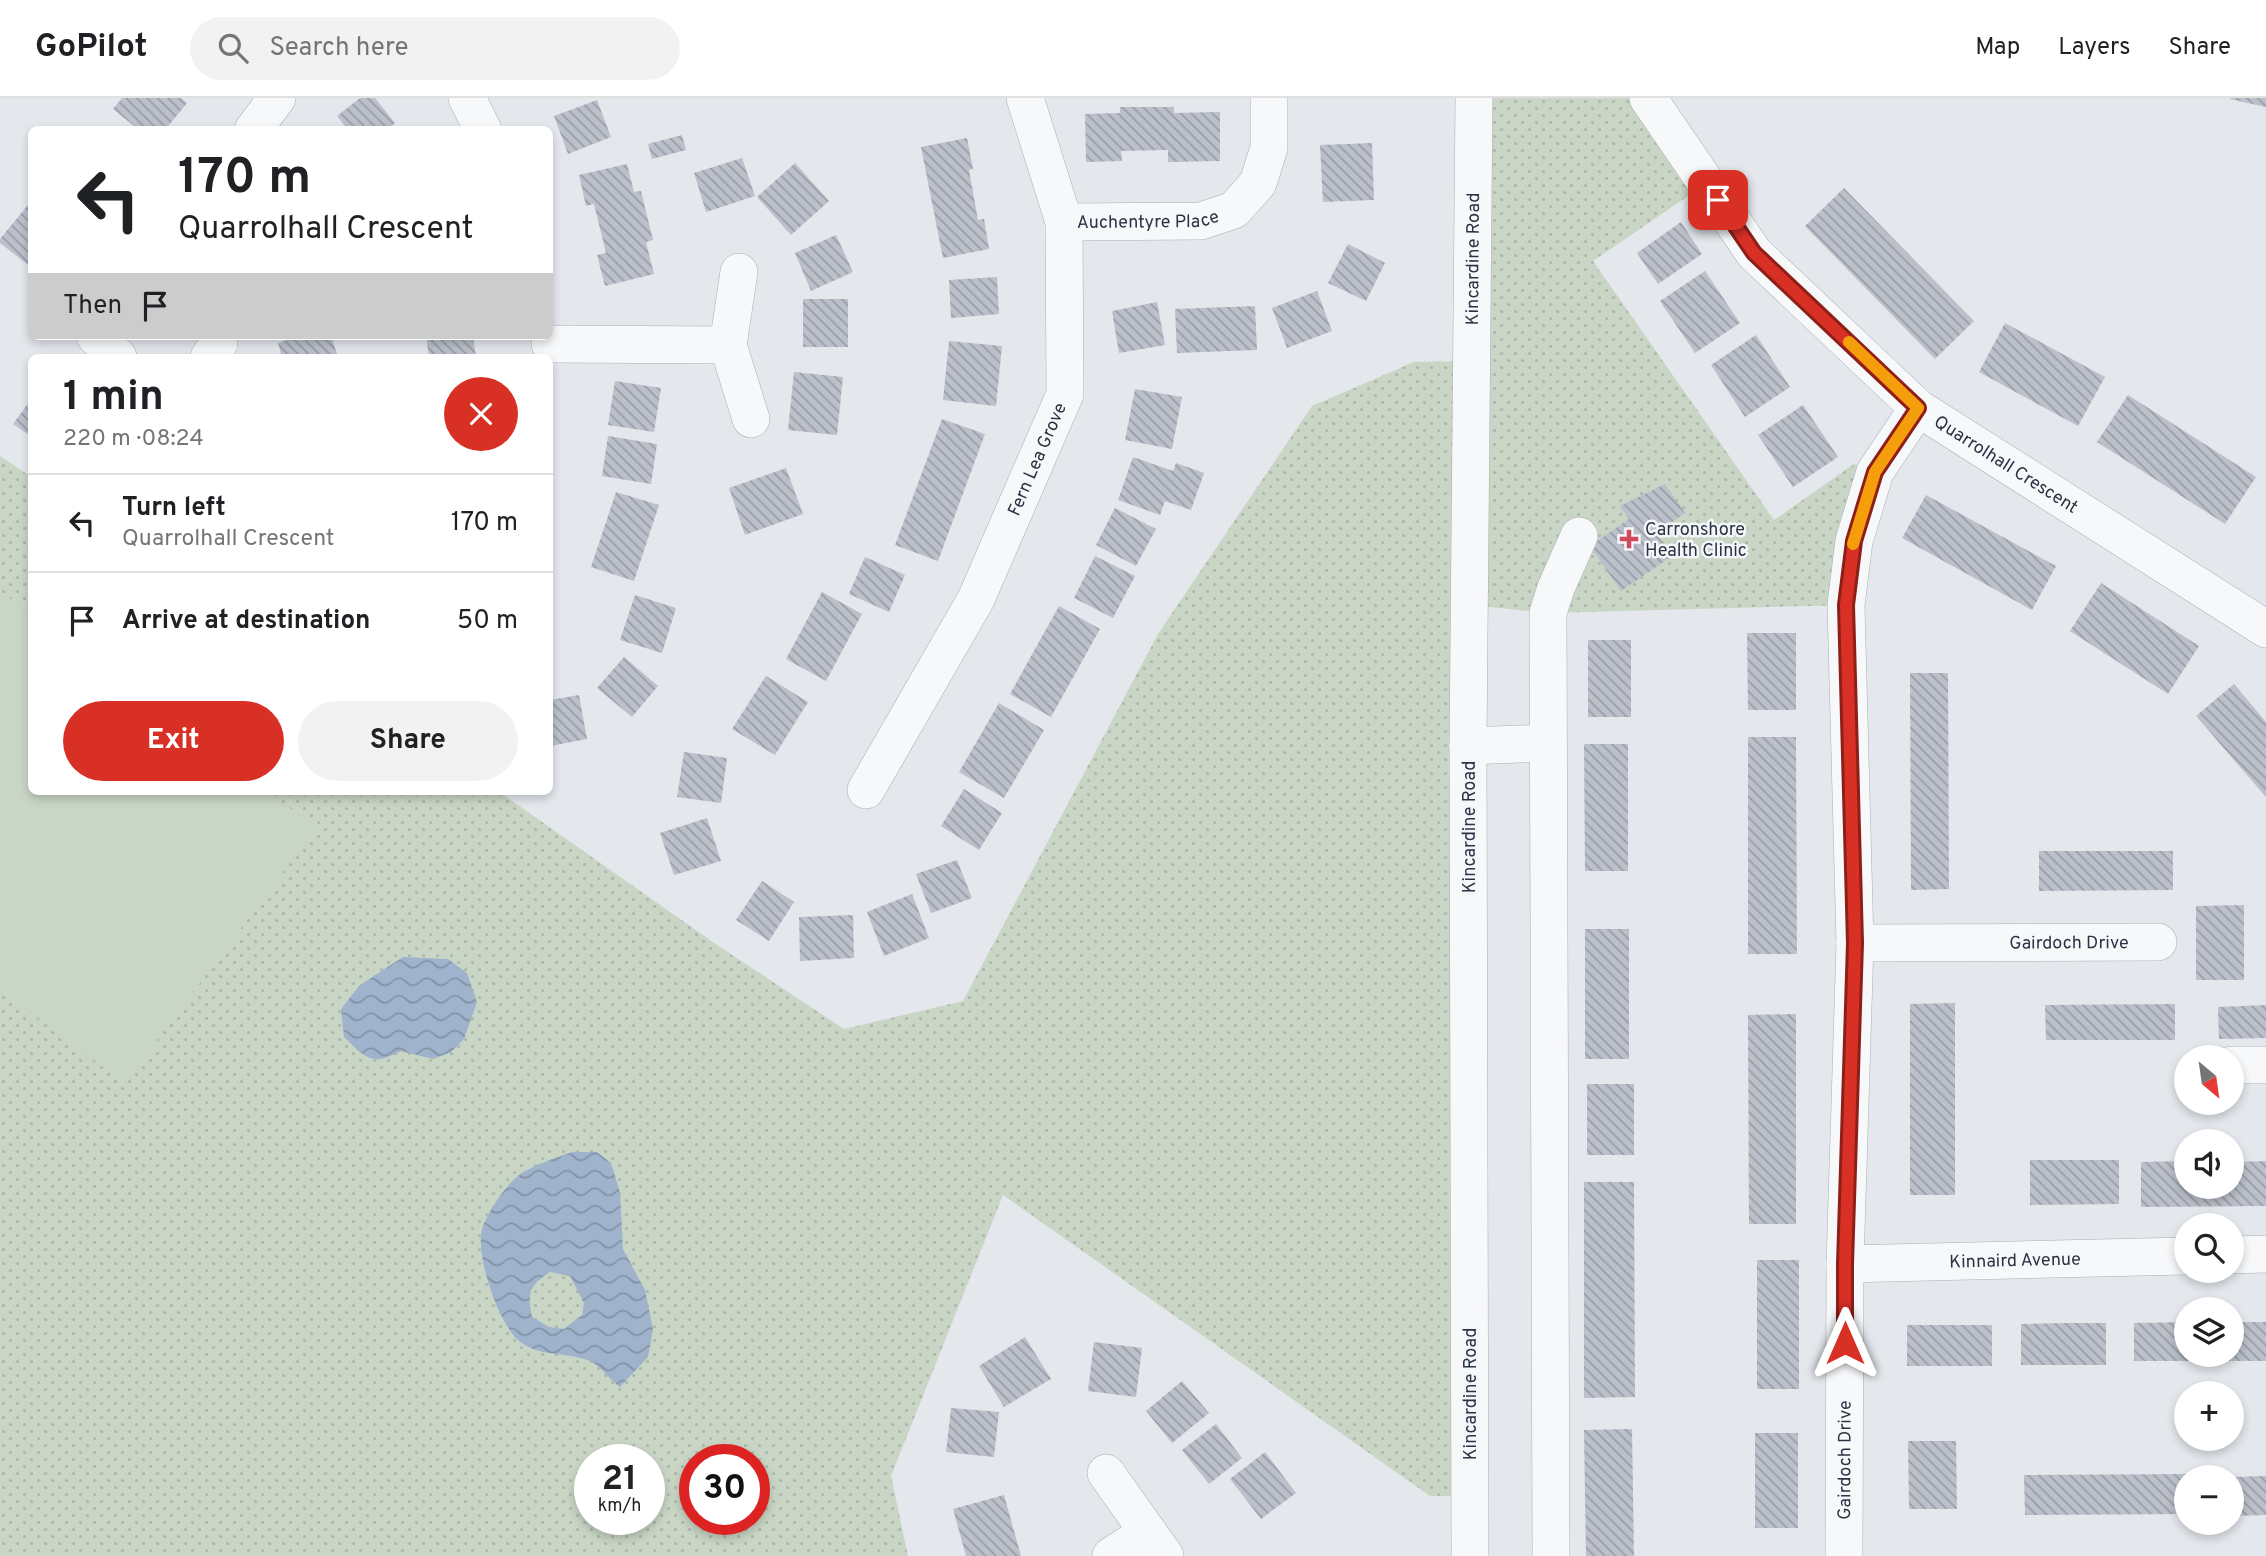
<!DOCTYPE html>
<html lang="en">
<head>
<meta charset="utf-8">
<style>
	body { margin:0; font-family:Overpass,sans-serif; background:#f2f2f2; color:#202124; height:100vh; display:flex; flex-direction:column; font-size:26px; white-space:nowrap }
	* { box-sizing:border-box; margin:0 }
	p { font-size:23px; color:#757577 }
	.icon { flex:none; width:38px; height:38px; fill:none; stroke:currentColor; stroke-width:2; stroke-linecap:round; stroke-linejoin:round }
	.map { position:relative; flex:1; overflow:hidden }
	.drawer { position:absolute; left:28px; top:256px; width:525px; height:441px; display:flex; flex-direction:column; background:#fff; border-radius:10px; box-shadow:0 4px 10px #0003 }
	.drawer>* { flex:none }
	.banner { position:absolute; left:28px; top:28px; width:525px; height:214px; border-radius:10px; box-shadow:0 4px 10px #0003; background:#fff; color:#202124; overflow:hidden }
	.needle { width:46px; rotate:151deg }
	.tools { position:absolute; left:2174px; top:947px; display:grid; gap:14px }
	.tools a { display:grid; place-items:center; width:70px; height:70px; border-radius:50%; background:#fff; box-shadow:0 4px 10px #0003; font-size:35px }
	.speed { position:absolute; left:574px; top:1346px; display:flex; gap:14px; font-size:35px; font-weight:700; text-align:center }
	.speed>* { display:grid; place-content:center; width:91px; height:91px; border-radius:50%; background:#fff; box-shadow:0 4px 10px #0003; line-height:1 }
	.speed small { font-size:18px; font-weight:400 }
	.speed .limit { border:10px solid #d22; background:#fff; color:#111 }
	.pin { position:absolute; display:grid; place-items:center; width:60px; height:60px; color:#fff; margin:-30px; border-radius:14px; box-shadow:0 4px 10px #0006 }
	.me { position:absolute; width:77px; margin:-38px; rotate:0deg; stroke-linejoin:round; filter:drop-shadow(0 0 5px #0008) }
	.turn { display:flex; align-items:center; gap:24px; height:147px; padding:0 35px; font-size:32px }
	.turn .icon { width:91px; height:91px; stroke-width:2.5 }
	.turn b { display:block; font-size:49px; line-height:60px }
	.then { display:flex; align-items:center; height:66px; padding:0 35px; background:#0003; gap:14px; font-size:26px }
	.round { display:grid; place-items:center; flex:none; width:74px; height:74px; border-radius:37px; background:#f2f2f2 }
	.head { display:flex; align-items:center; justify-content:space-between; height:119px; padding:0 35px }
	h1 { font-size:42px; font-weight:700; line-height:52px }
	.button { display:flex; gap:14px; margin-top:auto; padding:14px 35px }
	.button a { flex:1; height:80px; border-radius:42px; background:#d93025; color:#fff; font-size:28px; font-weight:700; line-height:80px; text-align:center }
	.button a+a { background:#f2f2f2; color:#202124 }
	ul { padding:0; list-style:none }
	li { display:flex; align-items:center; gap:21px; height:98px; padding:0 35px; border-top:2px solid #e0e0e0 }
	li div { flex:1 }
	li b { display:block; font-size:26px }
	li em { font-style:normal }
	header { display:flex; align-items:center; gap:42px; box-sizing:border-box; height:98px; padding:0 35px; background:#fff; border-bottom:2px solid #e0e0e0 }
	header strong { font-size:33px }
	nav { display:flex; gap:38px; margin-inline-start:auto; font-size:24px }
	.search { width:490px; height:63px; background:#f2f2f2; display:flex; align-items:center; gap:18px; box-sizing:border-box; padding:0 24px; border-radius:38px; color:#757577; font-size:26px }
	.map>svg:first-child { display:block }
	.park { fill:url(#park-dots); fill-rule:evenodd }
	.garden { fill:#c9d6c5 }
	.water { fill:url(#water-waves); fill-rule:evenodd }
	.building { fill:url(#building-back-hatch) }
	.lines { fill:none; stroke-linecap:round; stroke-linejoin:round }
	.minor-casing { stroke:#a9aeb7; stroke-width:38 }
	.minor { stroke:#f7f8fa; stroke-width:37 }
	.route-casing { stroke:#8d1f18; stroke-width:18 }
	.route { stroke:#d93025; stroke-width:12 }
	.slow { stroke:#f59e0b; stroke-width:12 }
	.poi-dot { fill:#d1495b; stroke:#f4f6f9; stroke-width:2.5 }
	.labels { text-anchor:middle; stroke-width:5; stroke-linejoin:round; paint-order:stroke }
	.street-label { font-size:18px; fill:#2b3445; stroke:#f4f6f9 }
	.poi-label { font-size:18px; fill:#2b3445; stroke:#f4f6f9; text-anchor:start }
</style>
</head>
<body>
<header>
<strong>GoPilot</strong>
<div class="search"><svg class="icon" aria-label="search" viewBox="0 0 24 24"><circle cx="10" cy="10" r="6"/><path d="M15 15l6 6"/></svg>Search here</div>
<nav><a>Map</a><a>Layers</a><a>Share</a></nav>
</header>
<div class="map">
<svg width="2266" height="1458" viewBox="0 0 2266 1458">
	<defs>
		<pattern id="park-dots" width="8" height="8" patternUnits="userSpaceOnUse" patternTransform="scale(1.75)"><rect width="8" height="8" fill="#c9d6c5"/><path d="M2 2h.1M6 6h.1" fill="none" stroke="#adb8ab" stroke-width="1.8" stroke-linecap="round"/></pattern>
		<pattern id="water-waves" width="16" height="10" patternUnits="userSpaceOnUse" patternTransform="scale(1.75)"><rect width="16" height="10" fill="#9fb4cc"/><path d="M0 5q4-4 8 0t8 0" fill="none" stroke="#8293a7"/></pattern>
		<pattern id="building-back-hatch" width="6" height="6" patternUnits="userSpaceOnUse" patternTransform="scale(1.75)"><rect width="6" height="6" fill="#bbc0ca"/><path d="M-1 5l2 2M0 0l6 6M5-1l2 2" fill="none" stroke="#989da6"/></pattern>
	</defs>
	<rect width="100%" height="100%" fill="#e4e7ec"/>
	<path class="park" d="M1475,0H1648L1707,85L1593,163L1774,422L1854,366L1875,374L1846,507L1548,515L1470,507L1471,1398H1430L1003,1097L891,1378L908,1458H0V358L31,379L32,693H498L717,847L844,931L963,903L1158,536L1312,308L1414,264L1472,263ZM590,1362H649V1421H590ZM695,1362H754V1421H695Z"/>
	<path class="garden" d="M0,493L31,516L32,693H267L316,730L125,985L0,891Z"/>
	<path class="water" d="M403,859L448,861L467,875L477,904L464,941L451,954L433,961L401,953C371,969 366,960 344,939L341,911L359,888Z
		M572,1054H597L611,1065L620,1094L623,1151L645,1192L653,1231L648,1259L620,1289C611,1283 600,1268 592,1264C567,1252 538,1261 517,1241C498,1223 475,1157 482,1131C487,1115 505,1088 518,1078C530,1068 556,1060 572,1054ZM550,1174L570,1178L584,1205L582,1217L564,1231L549,1229L532,1219C527,1194 529,1188 550,1174Z"/>
	<path class="building" d="M122,0H181L187,5L165,32H139L113,11Z
		M360,0H375L395,25L387,32H348L337,18Z
		M2230,0H2266V9L2230,1Z
		M597,2L611,39L568,56L554,18Z
		M1120,9H1174V15L1220,14V63L1168,64V52L1121,53L1122,63L1086,64L1085,16L1120,15Z
		M682,37L686,52L652,61L648,46Z
		M967,40L973,71L969,72L978,122L984,121L989,151L943,160L921,49Z
		M1372,45L1374,102L1323,104L1320,47Z
		M742,60L755,98L706,114L694,75Z
		M795,65L829,103L791,137L757,99Z
		M627,66L634,94L641,93L653,142L646,144L654,176L605,188L597,157L606,155L594,106L586,108L579,77Z
		M1844,90L1974,223L1935,261L1805,128Z
		M32,102V170L0,145V141Z
		M1681,124L1702,156L1658,186L1637,155Z
		M836,137L853,174L811,193L795,155Z
		M1348,146L1385,165L1366,203L1328,185Z
		M1705,173L1740,225L1695,255L1660,203Z
		M997,179L999,216L951,220L949,182Z
		M1317,193L1332,233L1287,250L1272,210Z
		M803,201H848V249H803Z
		M1157,204L1165,247L1119,255L1112,213Z
		M1255,208L1257,252L1177,255L1175,211Z
		M2005,225L2105,279L2078,328L1979,274Z
		M1756,237L1790,289L1745,319L1711,267Z
		M299,238H331L338,259H282L278,245Z
		M426,238H473L476,259H429Z
		M949,243L1002,248L996,308L943,302Z
		M794,274L843,279L837,337L788,332Z
		M615,283L661,290L654,334L608,327Z
		M1135,291L1182,299L1172,351L1125,342Z
		M2128,297L2256,379L2225,426L2097,344Z
		M32,300V339L13,326Z
		M1803,307L1838,359L1793,389L1758,337Z
		M942,321L985,336L938,463L895,447Z
		M608,338L657,346L651,386L602,378Z
		M1133,359L1173,373L1176,365L1204,375L1191,412L1165,403L1160,417L1118,402Z
		M786,370L803,416L745,437L729,390Z
		M1665,386L1685,415L1656,435L1672,458L1621,493L1590,448L1629,421L1620,408Z
		M616,394L659,407L634,483L591,469Z
		M1926,397L2056,468L2032,512L1902,440Z
		M1115,410L1156,431L1136,468L1096,447Z
		M1095,458L1135,478L1113,520L1074,500Z
		M865,459L905,477L889,514L849,496Z
		M2101,485L2199,548L2168,596L2070,533Z
		M822,494L862,516L826,583L786,561Z
		M635,497L676,510L662,555L620,542Z
		M1059,508L1100,531L1051,619L1010,596Z
		M1747,535H1796V612H1748Z
		M1588,542H1631V619H1588Z
		M624,559L658,588L632,619L597,590Z
		M1910,575H1948L1949,791L1911,792Z
		M766,578L808,604L775,657L732,631Z
		M2234,586L2266,624V699L2196,618Z
		M579,597L587,641L550,648V602Z
		M999,605L1044,632L1004,700L959,674Z
		M1748,639H1796L1797,856H1748Z
		M1584,646H1628V773H1585Z
		M684,654L727,660L721,705L677,699Z
		M964,691L1002,715L979,752L941,728Z
		M707,720L721,763L674,777L660,735Z
		M2039,753H2173V792L2039,793Z
		M957,762L972,800L931,815L916,776Z
		M762,783L794,804L769,843L736,822Z
		M912,796L929,840L884,858L867,814Z
		M2244,807V882H2196V808Z
		M853,817L854,860L800,863L799,819Z
		M1585,831H1629V961H1585Z
		M1955,905V1097H1910V906Z
		M2175,906V942H2046L2045,907Z
		M2266,907V940L2219,941L2218,909Z
		M1796,916V1126H1749L1748,917Z
		M1587,986H1634V1057H1587Z
		M2030,1062H2119V1106L2030,1107Z
		M2186,1063V1088H2231V1064L2266,1063V1108L2141,1109V1064Z
		M1584,1084H1634L1635,1299L1584,1300Z
		M1757,1162H1799V1291H1757Z
		M2186,1224V1256H2231V1224H2266V1263H2134V1225Z
		M2064,1225H2106V1267H2021V1226Z
		M1907,1227H1992V1268H1907Z
		M1025,1239L1051,1281L1004,1309L979,1268Z
		M1094,1244L1142,1250L1136,1299L1088,1293Z
		M1182,1283L1209,1315L1172,1345L1146,1313Z
		M951,1310L999,1314L994,1359L946,1354Z
		M1216,1326L1242,1360L1209,1386L1182,1352Z
		M1632,1331L1634,1458H1586L1584,1332Z
		M1755,1335H1798V1430H1755Z
		M1908,1343H1956L1957,1411H1909Z
		M1265,1354L1296,1395L1261,1421L1230,1381Z
		M2187,1376L2186,1416L2025,1417L2024,1377Z
		M2266,1378V1417L2231,1418V1379Z
		M1004,1397L1021,1458H966L953,1411Z"/>
	<g class="lines">
		<defs>
			<g id="minor">
				<path d="M467,0L483,32"/>
				<path id="s1" d="M1648,0L1754,155L1918,310L2266,531"/>
				<path d="M253,32L277,0"/>
				<path id="s2" d="M1064,124L1201,123L1234,112L1258,85L1269,50V0"/>
				<path d="M739,174L728,247L751,321"/>
				<path d="M95,238L118,259"/>
				<path d="M550,246L728,247"/>
				<path d="M209,259L219,245L218,238"/>
				<path d="M1468,648L1548,645"/>
				<path id="s3" d="M866,692L976,501L1065,296L1064,124L1025,0"/>
				<path id="s4" d="M1855,845L2158,844"/>
				<path d="M2231,967H2266"/>
				<path d="M2231,1157L2266,1156"/>
				<path id="s5" d="M1845,1166L2186,1158"/>
				<path d="M1106,1375L1165,1458"/>
				<path d="M1111,1458L1148,1434"/>
				<path id="s6" d="M1470,1458L1468,648L1474,0"/>
				<path d="M1551,1458L1548,515L1556,490L1579,438"/>
				<path id="s7" d="M1844,1458L1845,1166L1855,845L1846,507L1854,443L1875,374L1918,310"/>
			</g>
		</defs>
		<use href="#minor" class="minor-casing"/>
		<use href="#minor" class="minor"/>
	</g>
	<g class="lines">
		<defs>
			<path id="route" d="M1718,102L1754,155L1918,310L1875,374L1854,443L1846,507L1855,845L1845,1166V1245"/>
		</defs>
		<use href="#route" class="route-casing"/>
		<use href="#route" class="route"/>
		<path class="slow" d="M1849,244L1918,310L1875,374L1853,446"/>
	</g>
	<path class="poi-dot" d="M1625.5 430.5h7v7h7v7h-7v7h-7v-7h-7v-7h7z"/>
	<g class="labels">
		<g class="street-label">
			<text dy="6" stroke="none"><textPath href="#s2" startOffset="84">Auchentyre Place</textPath></text>
			<text dy="6" stroke="none"><textPath href="#s6" startOffset="1297">Kincardine Road</textPath></text>
			<text dy="6" stroke="none"><textPath href="#s3" startOffset="373">Fern Lea Grove</textPath></text>
			<text dy="6" stroke="none"><textPath href="#s1" startOffset="518">Quarrolhall Crescent</textPath></text>
			<text transform="translate(1469 729) rotate(-90)" y="6">Kincardine Road</text>
			<text dy="6" stroke="none"><textPath href="#s4" startOffset="214">Gairdoch Drive</textPath></text>
			<text dy="6" stroke="none"><textPath href="#s5" startOffset="170">Kinnaird Avenue</textPath></text>
			<text transform="translate(1470 1296) rotate(-90)" y="6">Kincardine Road</text>
			<text dy="6" stroke="none"><textPath href="#s7" startOffset="96">Gairdoch Drive</textPath></text>
		</g>
		<g class="poi-label">
			<text x="1645" y="437">Carronshore<tspan x="1645" dy="21">Health Clinic</tspan></text>
		</g>
	</g>
</svg>
<div class="tools">
<a><svg class="needle" viewBox="-14 -14 28 28"><path d="M0-13l5 13h-10z" fill="#e53935"/><path d="M0 13l5-13h-10z" fill="#757577"/></svg></a>
<a><svg class="icon" aria-label="sound" viewBox="0 0 24 24"><path d="M4 9h4l5-4v14l-5-4H4zM17 9q2 3 0 6"/></svg></a>
<a><svg class="icon" aria-label="search" viewBox="0 0 24 24"><circle cx="10" cy="10" r="6"/><path d="M15 15l6 6"/></svg></a>
<a><svg class="icon" aria-label="layers" viewBox="0 0 24 24"><path d="M12 4l9 5-9 5-9-5zM3 14l9 5 9-5"/></svg></a>
<a>+</a>
<a>−</a>
</div>
<div class="speed"><div>21<small>km/h</small></div><div class="limit">30</div></div>
<div class="pin" style="left:1718px;top:102px;background:#d93025"><svg class="icon" aria-label="arrive" viewBox="0 0 24 24"><path d="M6 21V4h12l-3 4 3 4H6"/></svg></div>
<svg class="me" style="left:1845px;top:1245px" viewBox="-20 -20 40 40"><path d="M0-17L14 15 0 8-14 15z" fill="#d93025" stroke="#fff" stroke-width="4"/></svg>
<div class="banner">
<div class="turn"><svg class="icon" aria-label="left" viewBox="0 0 24 24"><path d="M17 20v-9H6M10 6l-5 5 5 5"/></svg><div><b>170 m</b>Quarrolhall Crescent</div></div>
<div class="then">Then<svg class="icon" aria-label="arrive" viewBox="0 0 24 24"><path d="M6 21V4h12l-3 4 3 4H6"/></svg></div>
</div>
<section class="drawer">
<div class="head"><div><h1>1 min</h1><p>220 m · 08:24</p></div><a class="round" style="background:#d93025;color:#fff"><svg class="icon" aria-label="close" viewBox="0 0 24 24"><path d="M6 6l12 12M18 6L6 18"/></svg></a></div>
<ul>
<li><svg class="icon" aria-label="left" viewBox="0 0 24 24"><path d="M17 20v-9H6M10 6l-5 5 5 5"/></svg><div><b>Turn left</b><p>Quarrolhall Crescent</p></div><em>170 m</em></li>
<li><svg class="icon" aria-label="arrive" viewBox="0 0 24 24"><path d="M6 21V4h12l-3 4 3 4H6"/></svg><div><b>Arrive at destination</b></div><em>50 m</em></li>
</ul>
<div class="button"><a>Exit</a><a>Share</a></div>
</section>
</div>
</body>
</html>
